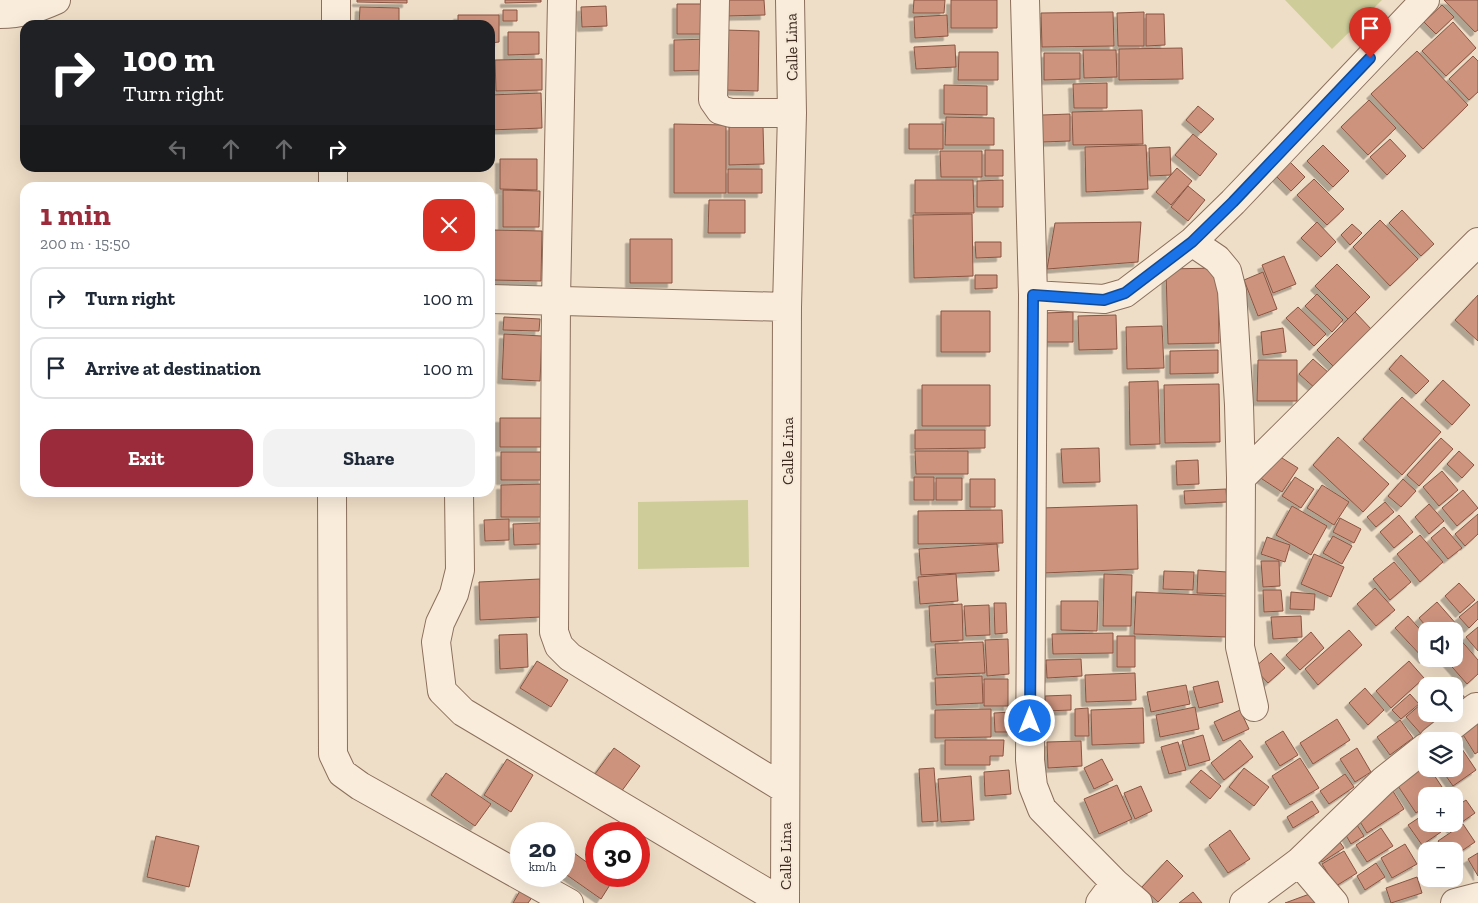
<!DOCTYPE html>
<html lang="en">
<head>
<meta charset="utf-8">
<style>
	body { margin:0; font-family:"Zilla Slab",serif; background:#f2f2f3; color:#1f2937; height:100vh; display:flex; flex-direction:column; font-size:19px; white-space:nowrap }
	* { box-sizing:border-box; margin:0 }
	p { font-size:16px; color:#747a83 }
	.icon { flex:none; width:28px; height:28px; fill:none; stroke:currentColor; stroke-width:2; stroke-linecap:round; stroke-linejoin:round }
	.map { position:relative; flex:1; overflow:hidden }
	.panel { position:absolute; left:20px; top:182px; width:475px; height:315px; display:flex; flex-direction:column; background:#fff; border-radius:15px; box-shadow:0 5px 20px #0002 }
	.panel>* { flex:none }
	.banner { position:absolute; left:20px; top:20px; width:475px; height:152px; border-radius:15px; box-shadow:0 5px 20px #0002; background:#202124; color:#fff; overflow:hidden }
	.controls { position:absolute; left:1418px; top:622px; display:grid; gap:10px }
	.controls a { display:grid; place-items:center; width:45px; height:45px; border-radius:10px; background:#fff; box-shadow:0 5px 20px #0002; font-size:25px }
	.speed { position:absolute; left:510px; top:822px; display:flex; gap:10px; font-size:25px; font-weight:700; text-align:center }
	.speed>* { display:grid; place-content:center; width:65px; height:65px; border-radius:50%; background:#fff; box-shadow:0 5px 20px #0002; line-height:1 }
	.speed small { font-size:12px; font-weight:400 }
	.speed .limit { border:8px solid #d22; background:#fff; color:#111 }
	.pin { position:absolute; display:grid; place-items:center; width:42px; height:42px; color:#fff; margin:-51px -21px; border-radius:50% 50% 50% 0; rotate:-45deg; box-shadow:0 0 5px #0007 }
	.pin .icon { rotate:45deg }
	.me { position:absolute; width:55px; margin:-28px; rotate:0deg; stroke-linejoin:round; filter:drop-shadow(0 0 4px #0008) }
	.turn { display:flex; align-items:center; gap:18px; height:105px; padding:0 20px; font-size:22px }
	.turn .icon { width:65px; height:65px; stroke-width:2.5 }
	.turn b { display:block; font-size:35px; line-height:42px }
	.lanes { display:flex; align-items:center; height:48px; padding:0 20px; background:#0003; justify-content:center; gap:25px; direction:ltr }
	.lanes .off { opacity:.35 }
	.round { display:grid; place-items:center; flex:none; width:52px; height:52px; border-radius:15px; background:#f2f2f3 }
	.summary { display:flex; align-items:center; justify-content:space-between; height:85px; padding:0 20px }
	h1 { font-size:30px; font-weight:800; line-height:38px; color:#9b2b3b }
	.primary-button { display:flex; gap:10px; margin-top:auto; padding:10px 20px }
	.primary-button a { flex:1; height:58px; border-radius:15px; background:#9b2b3b; color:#fff; font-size:20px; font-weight:800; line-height:58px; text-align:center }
	.primary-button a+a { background:#f2f2f3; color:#1f2937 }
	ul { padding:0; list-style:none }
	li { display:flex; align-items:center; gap:15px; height:62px; margin:0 10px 8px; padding:0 10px; border:2px solid #e0e1e3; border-radius:15px }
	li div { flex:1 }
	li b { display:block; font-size:19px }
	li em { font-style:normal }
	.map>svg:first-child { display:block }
	.green { fill:#cecd9a }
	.building { fill:#cd937d; stroke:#8a5542; filter:url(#shadow) }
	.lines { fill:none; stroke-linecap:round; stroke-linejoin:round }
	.minor-casing { stroke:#8b6f5c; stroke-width:30 }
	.minor { stroke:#f9ecdb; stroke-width:28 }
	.route-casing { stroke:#114b97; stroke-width:12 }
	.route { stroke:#1a73e8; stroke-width:9 }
	.labels { text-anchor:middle; stroke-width:4; stroke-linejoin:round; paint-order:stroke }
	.street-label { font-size:16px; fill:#3b2920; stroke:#f6e9d7 }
</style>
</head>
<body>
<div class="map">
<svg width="1478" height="903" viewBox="0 0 1478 903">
	<defs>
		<filter id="shadow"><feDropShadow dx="-4.5" dy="4.5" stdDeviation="0" flood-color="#0004"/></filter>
	</defs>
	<rect width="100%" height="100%" fill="#efdec7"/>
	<path class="green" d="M1285,0H1382L1332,49Z
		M748,500L749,567L638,569V502Z"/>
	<path class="building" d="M357,0H407V3L357,2Z
		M505,0H541V2L505,3Z
		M726,0H764L765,15L726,16Z
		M914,0H945L944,13H913Z
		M951,0H997V28H951Z
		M1444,0H1478V30L1475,32Z
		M677,4H711V34H677Z
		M1442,5L1454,17L1436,34L1424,22Z
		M606,6L607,26L582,27L581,7Z
		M360,7L399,8V25H359Z
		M503,10H517V21H503Z
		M1113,12L1114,46L1042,47L1041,13Z
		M1144,12V46H1118L1117,13Z
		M1146,14H1164L1165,45L1146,46Z
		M458,15H499V42L490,43V25H458Z
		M947,15L948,36L915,38L914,17Z
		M1453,22L1476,48L1446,76L1422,51Z
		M725,30L759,31L758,91L724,90Z
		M508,32H539V54L508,55Z
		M710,39V70L674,71V40Z
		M955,45L956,67L916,69L914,47Z
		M1182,48L1183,79L1119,80V49Z
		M1083,50H1116L1117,77L1084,78Z
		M1417,51L1468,105L1423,149L1371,94Z
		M959,52H998V80H958Z
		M1044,53H1080V79L1044,80Z
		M1473,56L1478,61V92L1469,100L1449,79Z
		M542,59V90L496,91L495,60Z
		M1107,83V108H1074L1073,84Z
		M944,85L987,86V115L944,114Z
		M541,93L542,128L490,130V95Z
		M1369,100L1396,128L1368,155L1341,127Z
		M1198,106L1214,119L1201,133L1186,120Z
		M1142,110L1143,144L1073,145L1072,112Z
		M1070,114V141L1042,142V115Z
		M946,117L994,118V145H945Z
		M674,124L726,125V193H674Z
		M909,124H943V149H909Z
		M729,126H763L764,164L729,165Z
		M1193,134L1217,154L1200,176L1175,155Z
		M1390,139L1406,156L1387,175L1370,157Z
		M1146,145L1148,189L1086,192L1085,147Z
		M1323,145L1349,171L1333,187L1307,161Z
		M1170,147L1171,175L1150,176L1149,148Z
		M985,150H1003V176H985Z
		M940,151H982V177H941Z
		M500,159H537V190L500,189Z
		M1290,162L1305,177L1291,191L1276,176Z
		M1177,168L1192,181L1171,205L1156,192Z
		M728,169H762V193H728Z
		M1314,179L1344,209L1327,225L1297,195Z
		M915,180H973L974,213H915Z
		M1003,180V207H977V181Z
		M1188,186L1205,200L1188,221L1171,207Z
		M503,190L540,191L539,227H503Z
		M709,200H745V233H708Z
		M1402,210L1434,244L1421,256L1389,223Z
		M972,214L973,276L914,278L913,215Z
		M1380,220L1418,259L1390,286L1353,247Z
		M1141,222L1138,262L1047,269L1055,223Z
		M1317,222L1336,242L1321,257L1301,238Z
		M1352,224L1362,233L1350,245L1341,235Z
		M493,230L542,231L541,281L492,280Z
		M630,239H672V283H630Z
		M975,242H1001V257L976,258Z
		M1284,256L1296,284L1273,293L1262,265Z
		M1337,264L1370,297L1348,319L1315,286Z
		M1218,268L1219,343L1168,344L1166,269Z
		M1263,272L1277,309L1258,316L1244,280Z
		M975,275H997V288L975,289Z
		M1317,294L1343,320L1332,332L1305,306Z
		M1478,295V341L1455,320Z
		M1298,307L1326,334L1314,346L1286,318Z
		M941,311H990V352H941Z
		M1073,312V342H1045L1044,313Z
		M1355,312L1372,330L1335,368L1317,350Z
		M1116,315L1117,349L1079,350L1078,316Z
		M504,317L540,319L539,331L503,330Z
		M1162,326L1164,368L1127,369L1126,327Z
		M1283,328L1286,352L1263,355L1261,332Z
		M504,334L542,336L540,381L502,379Z
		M1218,350V373L1170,374V351Z
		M1401,355L1429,381L1416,394L1389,369Z
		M1313,359L1329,373L1316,389L1299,374Z
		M1258,360H1297V401H1257Z
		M1443,380L1470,405L1452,425L1425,400Z
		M1158,381L1160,444L1130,445L1129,382Z
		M1219,384L1220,442L1165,443L1164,385Z
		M922,385H990V426H922Z
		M1402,397L1441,432L1402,475L1363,439Z
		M500,418H542L541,447H500Z
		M915,430H985V448L915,449Z
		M1338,437L1389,484L1363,512L1313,465Z
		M1441,438L1453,449L1419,486L1407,475Z
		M1099,448L1100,482L1063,483L1061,449Z
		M915,451H968V474H916Z
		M1459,451L1474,465L1462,478L1447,464Z
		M501,452H543V480H501Z
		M1274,453L1298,468L1282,492L1259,477Z
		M1198,460L1199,484L1177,485L1176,461Z
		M1442,471L1458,490L1439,506L1423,487Z
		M914,477H934V500H914Z
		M1295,477L1314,489L1301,508L1282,496Z
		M936,478H962V500H936Z
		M970,479H995V507H970Z
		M1403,479L1416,491L1401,507L1388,496Z
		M543,484V517H501V485Z
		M1322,485L1349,502L1334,525L1307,508Z
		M1226,489L1227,502L1185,504L1184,491Z
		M1463,490L1478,508L1457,526L1442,508Z
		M1385,502L1394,512L1376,527L1367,517Z
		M1429,504L1444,521L1429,534L1415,517Z
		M1137,505L1138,569L1043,573L1041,508Z
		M1292,506L1327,526L1311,555L1276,535Z
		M1002,510L1003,543L918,544V511Z
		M1478,514V534L1465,546L1455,534Z
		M1399,515L1413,532L1394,548L1380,532Z
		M1340,518L1361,529L1354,543L1333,532Z
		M509,519V540L485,541L484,520Z
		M540,523L541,544L514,545L513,524Z
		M1444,527L1462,548L1448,559L1431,538Z
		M1420,535L1443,562L1420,582L1397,554Z
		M1333,536L1352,546L1342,564L1323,553Z
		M1267,537L1290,545L1285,562L1261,554Z
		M997,544L999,571L921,575L919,549Z
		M1314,554L1344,567L1331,597L1301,584Z
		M1261,561H1279L1280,586L1263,587Z
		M1394,562L1411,582L1390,600L1373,579Z
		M1198,570L1227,572V594L1197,593Z
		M1164,571L1194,572L1193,590L1163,589Z
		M956,574L958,601L920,604L918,577Z
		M1104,574L1132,575L1131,626H1103Z
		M540,579L541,617L480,620L479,582Z
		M1459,583L1475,600L1460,613L1445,596Z
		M1375,588L1395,610L1376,626L1357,604Z
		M1263,590H1281L1283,611L1264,612Z
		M1136,592L1227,596L1226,637L1134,634Z
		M1291,592L1315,594L1314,610L1290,609Z
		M1061,601H1098L1097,631L1061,630Z
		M1478,601V619L1469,628L1459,617Z
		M1437,602L1458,626L1452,631H1430L1419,618Z
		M994,603H1006L1007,633L995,634Z
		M962,604L963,640L931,642L929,606Z
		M989,605L990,635L966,636L964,606Z
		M1301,616L1302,637L1273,639L1271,617Z
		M1408,616L1426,636V657L1424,659L1395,628Z
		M1478,627V651L1466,637Z
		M1349,630L1362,645L1318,685L1305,669Z
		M1311,632L1324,648L1300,670L1286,655Z
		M1113,633V653L1053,654L1052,634Z
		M527,634L528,667L500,669L499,635Z
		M1117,636H1135V667H1117Z
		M1459,638L1478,660V674L1467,684L1445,659H1454V643Z
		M1008,639L1009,674L987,676L985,640Z
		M983,642L985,673L937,675L935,644Z
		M1271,653L1285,668L1268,683L1254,668Z
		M1081,659L1082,676L1047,678L1046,660Z
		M537,661L568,680L551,707L520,688Z
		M1409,661L1424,678L1391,708L1376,691Z
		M1135,673L1136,700L1086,702L1085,675Z
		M982,676L983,703L936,705L935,678Z
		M984,679H1008V706H984Z
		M1449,680L1468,701L1454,714V686H1442Z
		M1218,681L1223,702L1199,708L1193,687Z
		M1186,685L1190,704L1151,712L1147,692Z
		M1365,688L1384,710L1368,725L1349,703Z
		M1410,694L1419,704L1401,719L1392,710Z
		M1071,695V710L1046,711L1045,696Z
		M1422,703L1426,708V714H1432L1438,721L1422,735L1406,717Z
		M1195,707L1199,729L1160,737L1156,715Z
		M1088,708L1089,736H1075V709Z
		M1143,708L1144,743L1092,745L1091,710Z
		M991,709V737L935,738V710Z
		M1240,710L1249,729L1223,741L1214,722Z
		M1012,712V732H995L994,713Z
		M1337,719L1350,740L1313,764L1300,743Z
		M1400,720L1413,738L1390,755L1377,737Z
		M1478,721V752L1475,754L1457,725Z
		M1283,731L1298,755L1280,766L1265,742Z
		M1203,735L1210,760L1189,766L1182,741Z
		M945,740H1004L1003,756H990V765H945Z
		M1240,740L1253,757L1224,780L1211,763Z
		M1456,740L1476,770L1453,786L1441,769H1454V742Z
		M1081,741L1082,766L1048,768L1047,742Z
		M1178,742L1186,770L1169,774L1161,747Z
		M614,748L640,766L621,792L595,774Z
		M1357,748L1371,772L1355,782L1340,759Z
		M1300,758L1319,788L1290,805L1272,776Z
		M507,759L533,775L511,812L484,795Z
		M1102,759L1113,780L1094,789L1084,768Z
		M1426,763V769H1430L1446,793L1441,796H1426V806L1416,813L1396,783Z
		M934,768L938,821L922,822L919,769Z
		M1244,768L1269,787L1254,806L1229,787Z
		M1009,770L1011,794L985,796L984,772Z
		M1201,770L1221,786L1210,799L1190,782Z
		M446,773L491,804L475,826L431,795Z
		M1345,774L1354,787L1329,804L1320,791Z
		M971,776L974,820L941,822L938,779Z
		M1117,785L1132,819L1099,834L1084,799Z
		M1141,786L1152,811L1135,819L1124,793Z
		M1391,788L1404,809L1367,833L1354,812Z
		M1466,800L1475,813L1452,829L1448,824H1454V808Z
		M1312,801L1319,812L1293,828L1287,817Z
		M1426,813V824H1435L1441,832L1422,845L1408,825Z
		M1352,817L1364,836L1351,844L1340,825Z
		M1463,824L1475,842L1454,856V851H1445L1438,841Z
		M1381,828L1393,846L1367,862L1356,845Z
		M1230,830L1250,859L1228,873L1209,845Z
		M1334,834L1344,848L1322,862L1315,850Z
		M156,836L199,846L189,887L147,877Z
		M1405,844L1417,864L1392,878L1381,858Z
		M570,850L596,869V876H607L613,880L601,899L564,873V860Z
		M1344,851L1357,873L1336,886L1322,864Z
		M1478,853V876L1468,859Z
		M1167,860L1183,876L1158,902L1142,887Z
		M1376,863L1385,877L1365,890L1357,876Z
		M1417,877L1422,893L1391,903L1386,888Z
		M521,889L533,896L528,903H513Z
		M1193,892L1202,903H1179Z
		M1315,892L1318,903H1285Z"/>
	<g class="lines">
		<defs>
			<path id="minor" d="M562,0L556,300L554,632L559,646L570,657L785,789
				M715,0L713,100L720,110L731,113H792
				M1025,0L1033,295L1030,760L1033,786L1042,809L1115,883L1138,903
				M0,14C21,14 38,8 56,0
				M336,25V0
				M333,188V168
				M1192,242L1217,259L1227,271L1232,291L1239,405L1241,478L1240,647L1254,707
				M1033,295L1104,299L1125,293L1192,242L1233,202L1425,0
				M490,299L787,307
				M1241,478L1478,242
				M332,492L333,754L342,773L360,786L569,903
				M459,492L460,570L454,594L440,623L436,642L442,691L463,712L784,903
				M1433,741L1476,707
				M1299,862L1334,903
				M785,903L787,307L792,113L790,0
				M1100,903L1115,883
				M1244,903L1299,862L1383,781L1426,747
				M1455,903L1478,897"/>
		</defs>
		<use href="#minor" class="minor-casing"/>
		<use href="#minor" class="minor"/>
	</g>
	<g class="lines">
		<defs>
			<path id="route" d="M1030,721L1033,295L1104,300L1125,293L1192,242L1233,202L1370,58"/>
		</defs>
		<use href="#route" class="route-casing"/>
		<use href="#route" class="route"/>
	</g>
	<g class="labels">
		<g class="street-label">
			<text transform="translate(791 47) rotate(-91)" y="6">Calle Lina</text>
			<text transform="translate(787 451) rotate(-90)" y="6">Calle Lina</text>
			<text transform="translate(785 856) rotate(-90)" y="6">Calle Lina</text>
		</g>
	</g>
</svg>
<div class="controls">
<a><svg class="icon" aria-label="sound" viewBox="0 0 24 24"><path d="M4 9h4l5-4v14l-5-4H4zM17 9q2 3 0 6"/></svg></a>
<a><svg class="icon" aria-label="search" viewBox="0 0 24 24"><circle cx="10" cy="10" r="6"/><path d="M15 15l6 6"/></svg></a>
<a><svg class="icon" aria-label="layers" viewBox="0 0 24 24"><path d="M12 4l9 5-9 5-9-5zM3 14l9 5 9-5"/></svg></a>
<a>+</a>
<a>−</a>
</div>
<div class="speed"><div>20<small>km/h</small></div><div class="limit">30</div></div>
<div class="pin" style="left:1370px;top:58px;background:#d93025"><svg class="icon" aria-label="arrive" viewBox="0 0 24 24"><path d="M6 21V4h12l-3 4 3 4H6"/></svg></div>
<svg class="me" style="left:1030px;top:721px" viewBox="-20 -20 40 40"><circle r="17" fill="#1a73e8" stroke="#fff" stroke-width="3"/><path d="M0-11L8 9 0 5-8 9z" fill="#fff"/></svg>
<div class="banner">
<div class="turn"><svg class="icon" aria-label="right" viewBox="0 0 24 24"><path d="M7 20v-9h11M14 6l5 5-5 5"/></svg><div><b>100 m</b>Turn right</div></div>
<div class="lanes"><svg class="icon off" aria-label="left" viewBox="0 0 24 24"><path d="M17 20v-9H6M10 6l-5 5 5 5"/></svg><svg class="icon off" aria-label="ahead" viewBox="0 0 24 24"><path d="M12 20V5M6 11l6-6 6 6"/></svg><svg class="icon off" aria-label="ahead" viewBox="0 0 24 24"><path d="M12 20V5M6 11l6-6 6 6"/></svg><svg class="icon" aria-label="right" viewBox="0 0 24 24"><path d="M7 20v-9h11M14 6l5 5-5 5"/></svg></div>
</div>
<section class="panel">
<div class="summary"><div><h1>1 min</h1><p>200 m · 15:50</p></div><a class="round" style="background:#d93025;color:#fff"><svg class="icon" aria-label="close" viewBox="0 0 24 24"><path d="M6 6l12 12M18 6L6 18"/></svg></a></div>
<ul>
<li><svg class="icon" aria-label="right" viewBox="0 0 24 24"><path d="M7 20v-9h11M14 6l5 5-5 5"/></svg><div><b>Turn right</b></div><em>100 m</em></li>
<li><svg class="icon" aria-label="arrive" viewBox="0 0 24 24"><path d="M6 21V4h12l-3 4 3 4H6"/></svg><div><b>Arrive at destination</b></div><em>100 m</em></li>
</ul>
<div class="primary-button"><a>Exit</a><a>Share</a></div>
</section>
</div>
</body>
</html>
